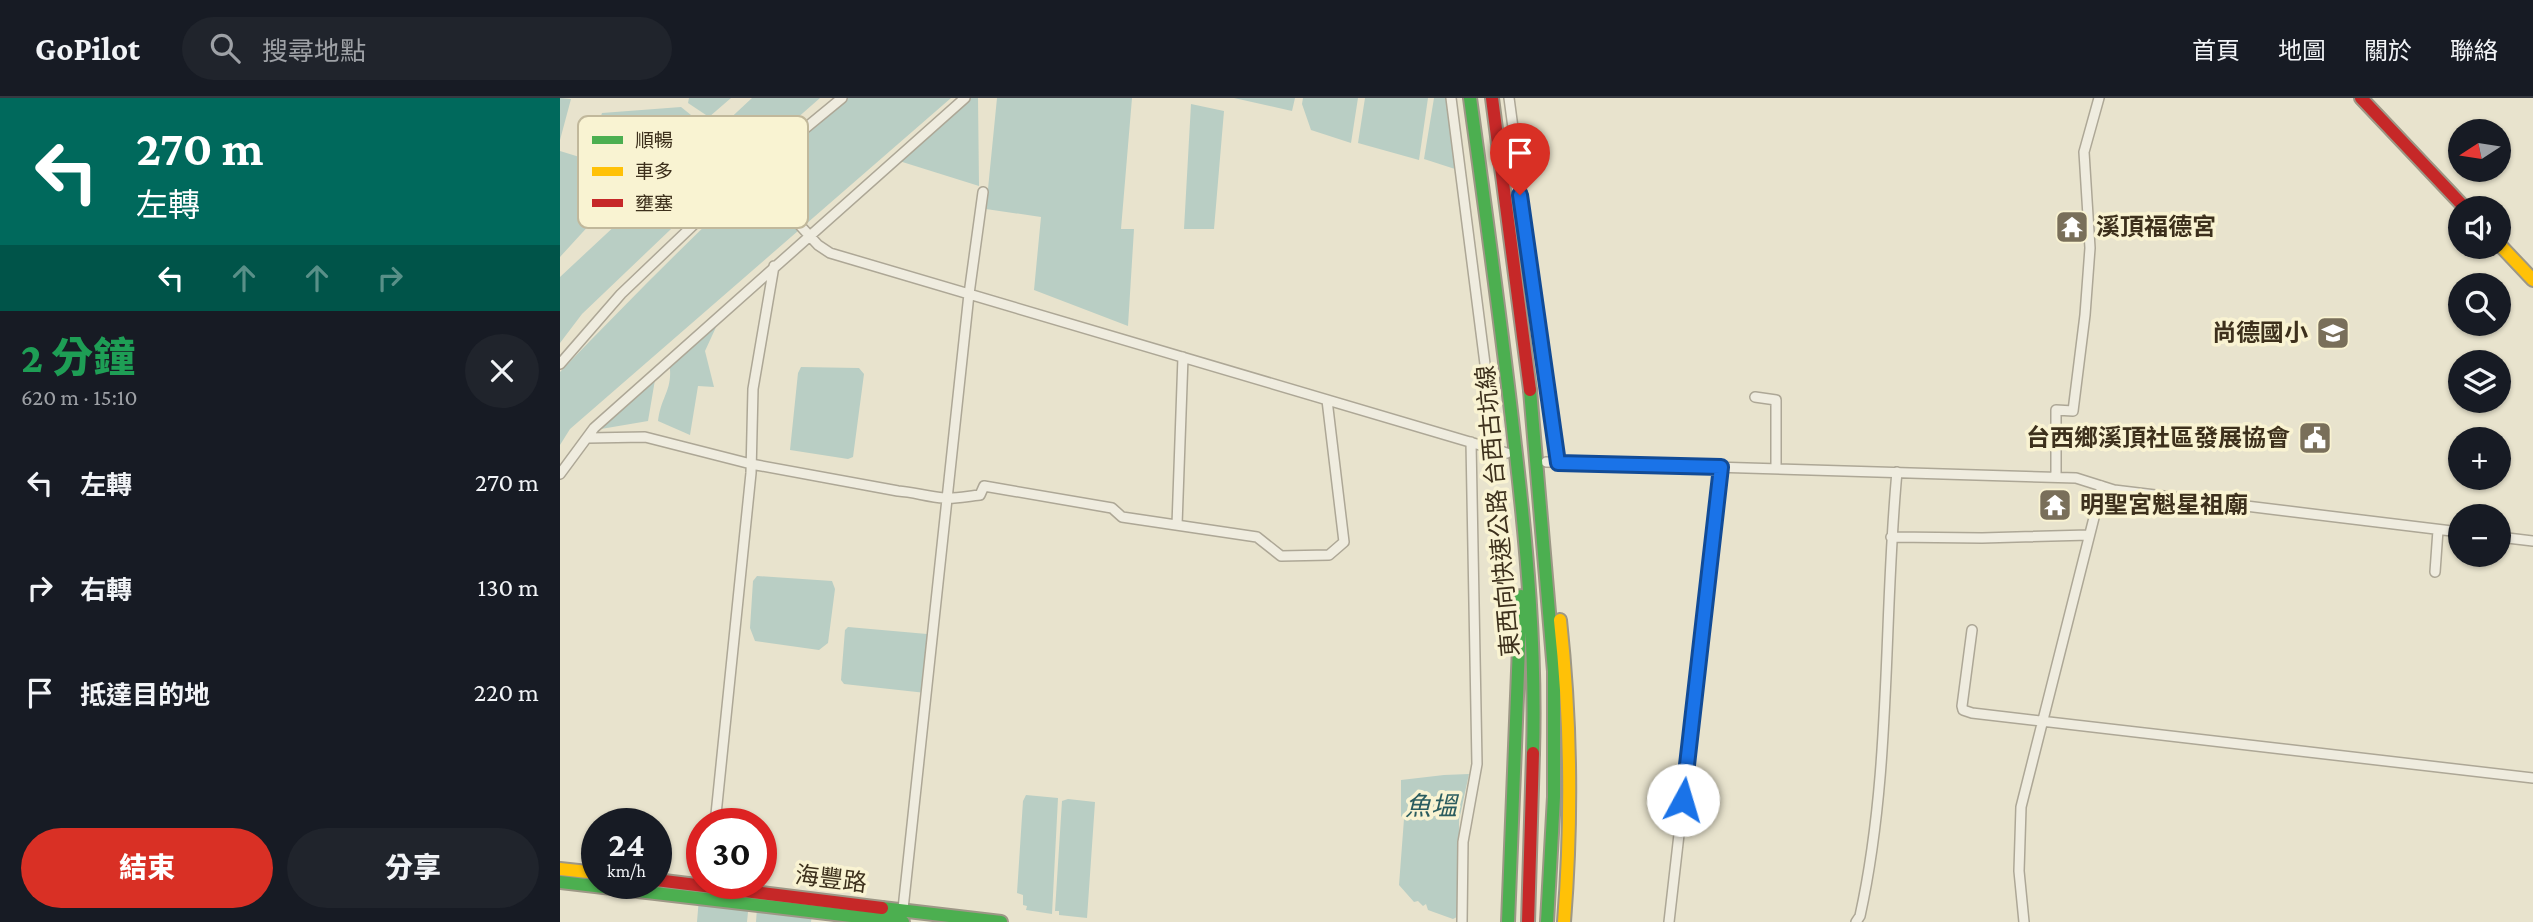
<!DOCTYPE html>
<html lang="zh-TW">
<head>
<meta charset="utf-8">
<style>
	body { margin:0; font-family:"Crimson Pro","Noto Sans TC",serif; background:#20242c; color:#f1f3f6; height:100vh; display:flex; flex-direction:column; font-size:26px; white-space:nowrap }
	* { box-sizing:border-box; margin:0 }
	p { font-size:23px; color:#9ea1a6 }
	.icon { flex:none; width:38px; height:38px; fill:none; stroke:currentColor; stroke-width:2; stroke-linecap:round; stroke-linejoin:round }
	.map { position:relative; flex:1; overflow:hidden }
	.panel { display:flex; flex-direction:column; background:#171b24; width:560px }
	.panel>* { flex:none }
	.guide { background:#00695c; color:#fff; overflow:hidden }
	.needle { width:46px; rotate:258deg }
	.controls { position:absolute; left:1888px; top:21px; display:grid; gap:14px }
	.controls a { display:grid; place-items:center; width:63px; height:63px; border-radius:50%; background:#171b24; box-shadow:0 2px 5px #0004; font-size:35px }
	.speed { position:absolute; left:21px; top:710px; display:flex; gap:14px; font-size:35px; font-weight:700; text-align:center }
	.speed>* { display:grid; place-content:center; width:91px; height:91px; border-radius:50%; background:#171b24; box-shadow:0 2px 5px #0004; line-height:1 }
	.speed small { font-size:18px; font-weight:400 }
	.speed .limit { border:10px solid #d22; background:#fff; color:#111 }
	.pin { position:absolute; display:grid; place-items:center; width:60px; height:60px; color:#fff; margin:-72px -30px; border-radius:50% 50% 50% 0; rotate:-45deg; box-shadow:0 0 7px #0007 }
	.pin .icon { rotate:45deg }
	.me { position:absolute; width:77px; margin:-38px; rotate:6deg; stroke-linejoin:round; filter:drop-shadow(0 0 5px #0008) }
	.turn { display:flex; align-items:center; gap:24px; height:147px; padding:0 21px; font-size:32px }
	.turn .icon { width:91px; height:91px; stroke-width:2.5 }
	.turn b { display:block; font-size:49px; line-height:60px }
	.lanes { display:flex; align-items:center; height:66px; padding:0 21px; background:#0003; justify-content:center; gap:35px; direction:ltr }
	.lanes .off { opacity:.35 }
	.round { display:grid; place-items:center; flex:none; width:74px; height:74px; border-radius:37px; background:#20242c }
	.summary { display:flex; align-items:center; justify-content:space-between; height:119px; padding:0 21px }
	h1 { font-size:42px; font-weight:800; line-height:52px; color:#1e9e55 }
	.button { display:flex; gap:14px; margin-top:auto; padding:14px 21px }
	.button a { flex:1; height:80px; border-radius:42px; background:#d93025; color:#fff; font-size:28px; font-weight:800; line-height:80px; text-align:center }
	.button a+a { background:#20242c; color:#f1f3f6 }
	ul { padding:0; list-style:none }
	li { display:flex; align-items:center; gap:21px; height:105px; padding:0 21px }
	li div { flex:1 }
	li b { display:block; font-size:26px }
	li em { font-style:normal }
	header { display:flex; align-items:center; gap:42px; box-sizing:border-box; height:98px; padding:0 35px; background:#171b24; border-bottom:2px solid #363941 }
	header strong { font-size:33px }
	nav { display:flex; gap:38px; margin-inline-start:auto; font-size:24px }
	.search { width:490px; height:63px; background:#20242c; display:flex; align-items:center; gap:18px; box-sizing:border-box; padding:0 24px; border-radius:38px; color:#9ea1a6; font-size:26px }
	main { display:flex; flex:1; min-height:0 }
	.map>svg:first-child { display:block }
	.water { fill:#b9cec4 }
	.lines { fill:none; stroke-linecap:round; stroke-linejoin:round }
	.street-casing { stroke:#ada796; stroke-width:12 }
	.fast-casing { stroke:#9d9786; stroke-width:16 }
	.slow-casing { stroke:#9d9786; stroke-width:16 }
	.jam-casing { stroke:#9d9786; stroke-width:16 }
	.street { stroke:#efecdf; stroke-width:9 }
	.fast { stroke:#4caf50; stroke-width:12 }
	.slow { stroke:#ffc107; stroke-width:12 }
	.jam { stroke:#c62828; stroke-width:12 }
	.route-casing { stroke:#114b97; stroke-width:18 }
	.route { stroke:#1a73e8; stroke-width:12 }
	.labels { text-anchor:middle; stroke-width:7; stroke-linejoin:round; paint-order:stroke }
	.poi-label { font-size:24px; font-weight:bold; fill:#3d301c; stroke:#f9f3d2; text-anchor:start }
	.street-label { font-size:24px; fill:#3d301c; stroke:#f9f3d2 }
	.water-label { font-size:26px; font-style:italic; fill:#2a5c5f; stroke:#f9f3d2 }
	.key { fill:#f9f3d2; stroke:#c1b89b; stroke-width:2 }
	.key-label { font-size:19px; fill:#3d301c }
</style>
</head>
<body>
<header>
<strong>GoPilot</strong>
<div class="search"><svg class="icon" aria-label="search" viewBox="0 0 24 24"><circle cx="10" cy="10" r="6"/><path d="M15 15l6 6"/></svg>搜尋地點</div>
<nav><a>首頁</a><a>地圖</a><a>關於</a><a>聯絡</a></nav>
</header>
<main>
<section class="panel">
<div class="guide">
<div class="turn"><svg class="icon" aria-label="left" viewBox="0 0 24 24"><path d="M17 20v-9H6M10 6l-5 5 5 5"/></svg><div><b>270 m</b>左轉</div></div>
<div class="lanes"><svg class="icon" aria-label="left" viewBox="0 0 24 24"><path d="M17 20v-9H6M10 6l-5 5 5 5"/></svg><svg class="icon off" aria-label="ahead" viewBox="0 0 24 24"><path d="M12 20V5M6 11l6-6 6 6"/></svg><svg class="icon off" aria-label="ahead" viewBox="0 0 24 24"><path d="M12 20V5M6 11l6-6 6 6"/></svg><svg class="icon off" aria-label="right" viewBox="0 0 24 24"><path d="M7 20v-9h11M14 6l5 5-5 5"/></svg></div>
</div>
<div class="summary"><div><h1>2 分鐘</h1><p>620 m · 15:10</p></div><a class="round"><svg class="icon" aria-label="close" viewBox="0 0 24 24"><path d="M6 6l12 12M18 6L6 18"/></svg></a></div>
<ul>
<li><svg class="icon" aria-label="left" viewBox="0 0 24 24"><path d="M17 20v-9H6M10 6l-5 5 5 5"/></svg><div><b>左轉</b></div><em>270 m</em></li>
<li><svg class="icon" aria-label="right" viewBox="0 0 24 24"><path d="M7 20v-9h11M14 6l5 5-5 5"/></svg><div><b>右轉</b></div><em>130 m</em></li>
<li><svg class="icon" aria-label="arrive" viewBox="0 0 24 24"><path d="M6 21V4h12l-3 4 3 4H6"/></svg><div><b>抵達目的地</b></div><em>220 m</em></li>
</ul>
<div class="button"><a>結束</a><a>分享</a></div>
</section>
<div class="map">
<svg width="1973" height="824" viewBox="0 0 1973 824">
	<rect width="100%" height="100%" fill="#e8e3cd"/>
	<path class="water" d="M0,0L11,1L0,42Z
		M129,0H171L149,19L128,5Z
		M192,0H260L110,132L22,216L0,245V179Z
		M287,0H391L10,331L0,347V274C93,178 184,85 287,0Z
		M405,0H418L419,88L336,62Z
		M437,0H572L561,131H574L568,228L474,192L481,119L426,111Z
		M674,0H735L732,13Z
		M743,0H798L791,45L751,32L742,6Z
		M805,0H868L859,62L798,45Z
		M874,0H887L895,71L864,61Z
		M631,6L664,13L654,131H624Z
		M121,9L141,25L43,112L0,159V53L26,61L42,15Z
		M163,214L145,253L154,289L138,288L130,337L98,323C101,297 114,292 109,263Z
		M241,269L299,270L304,276L293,359L288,361L230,352L238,275Z
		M97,270L88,323L35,332Z
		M197,478L272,483L275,491L268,545L259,552L195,543L190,530L193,483Z
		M288,529L367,536L373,547L366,595L284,586L281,582L285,532Z
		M909,676L899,722V808L897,809V819L893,821L868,812L866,806L863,808L858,803L854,804L839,787L844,721L841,718V682L884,677Z
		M466,697L498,700L492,816L466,812L467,808L463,807V797L457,795L463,703Z
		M508,701L535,704L527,820L499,817V813H495L502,703Z
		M139,800L186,807L188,814L187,824H137Z
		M197,810L252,817L251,824H196Z"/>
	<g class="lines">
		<defs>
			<path id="street" d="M891,0L936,352
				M949,0L998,365
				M153,23L191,74L258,147L270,155L947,355
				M0,266L61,196L169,93L282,0
				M1195,299L1216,302V370
				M28,340L85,339L191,366L338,393C354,394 368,399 384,400C396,401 408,398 420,397L424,388L552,410L562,419L697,439L721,458L769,457L784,444L767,302
				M986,364L1516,380L1554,392L1900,434
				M0,376L34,330L405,0
				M1496,379V312L1513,313L1525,217L1530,150L1524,54L1539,0
				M617,427L623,259
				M1331,439L1422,440L1529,437
				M1939,439L1973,443
				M1875,474L1878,432
				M1412,532L1402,608L1403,612L1412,615L1973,680
				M155,726L191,375L193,291L214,168
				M343,811L409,196L423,94
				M902,824L903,744L917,666L911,344
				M1109,824L1161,369
				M1296,824L1300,818C1332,672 1323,521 1337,374
				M1464,824L1459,773L1461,709L1542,388"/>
			<path id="fast" d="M910,0C926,116 942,231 955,348C967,450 976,551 973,655
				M970,292L994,573V699L987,824
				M0,784L343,824
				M322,810L441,824
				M948,824L961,498"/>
			<path id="slow" d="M1939,146L1973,182
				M1000,522C1011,623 1012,723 1004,824
				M0,771L37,775"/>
			<path id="jam" d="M932,0L970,292
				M1801,0L1905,110
				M96,782L322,810
				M968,824L973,655"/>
		</defs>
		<use href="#street" class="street-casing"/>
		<use href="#fast" class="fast-casing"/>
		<use href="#slow" class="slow-casing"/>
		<use href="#jam" class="jam-casing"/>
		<use href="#street" class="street"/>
		<use href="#fast" class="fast"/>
		<use href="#slow" class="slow"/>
		<use href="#jam" class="jam"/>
	</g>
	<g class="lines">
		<defs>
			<path id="route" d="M960,97L998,365L1161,369L1123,702"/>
		</defs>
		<use href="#route" class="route-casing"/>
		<use href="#route" class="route"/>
	</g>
	<defs>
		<symbol id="temple-square" viewBox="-11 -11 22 22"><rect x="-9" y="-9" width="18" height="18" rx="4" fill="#796f5a" stroke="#f9f3d2"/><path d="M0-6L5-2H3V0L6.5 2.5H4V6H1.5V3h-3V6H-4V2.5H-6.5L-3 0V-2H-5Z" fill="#fff"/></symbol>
		<symbol id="school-square" viewBox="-11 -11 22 22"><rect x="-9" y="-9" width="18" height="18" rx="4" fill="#796f5a" stroke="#f9f3d2"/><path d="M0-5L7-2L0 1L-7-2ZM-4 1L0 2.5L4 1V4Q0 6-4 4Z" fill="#fff"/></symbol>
		<symbol id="civic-square" viewBox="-11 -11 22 22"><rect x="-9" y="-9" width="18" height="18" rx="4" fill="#796f5a" stroke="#f9f3d2"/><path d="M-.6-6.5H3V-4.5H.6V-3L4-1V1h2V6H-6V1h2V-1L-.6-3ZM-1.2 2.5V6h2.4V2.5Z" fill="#fff"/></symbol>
	</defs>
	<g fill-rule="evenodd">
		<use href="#temple-square" x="1493" y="110" width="38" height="38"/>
		<use href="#school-square" x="1754" y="216" width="38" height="38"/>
		<use href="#civic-square" x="1736" y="321" width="38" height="38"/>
		<use href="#temple-square" x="1476" y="388" width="38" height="38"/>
	</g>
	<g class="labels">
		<g class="poi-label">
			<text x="1536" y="137">溪頂福德宮</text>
			<text x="1748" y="243" text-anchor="end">尚德國小</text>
			<text x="1730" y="348" text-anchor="end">台西鄉溪頂社區發展協會</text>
			<text x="1520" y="415">明聖宮魁星祖廟</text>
		</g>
		<g class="street-label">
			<text transform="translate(938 413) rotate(-95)" y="8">東西向快速公路 台西古坑線</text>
			<text transform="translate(271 781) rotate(7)" y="8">海豐路</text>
		</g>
		<g class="water-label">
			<text x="871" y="717">魚塭</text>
		</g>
	</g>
	<rect x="18" y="18" width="230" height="112" rx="10" class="key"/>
	<rect x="32" y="38" width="31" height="8" fill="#4caf50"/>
	<rect x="32" y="69" width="31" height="9" fill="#ffc107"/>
	<rect x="32" y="101" width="31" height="8" fill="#c62828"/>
	<g class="key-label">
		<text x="75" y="49">順暢</text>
		<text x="75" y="80">車多</text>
		<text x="75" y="112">壅塞</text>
	</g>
</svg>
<div class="controls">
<a><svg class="needle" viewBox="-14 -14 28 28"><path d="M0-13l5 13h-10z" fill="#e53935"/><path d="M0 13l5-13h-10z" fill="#9ea1a6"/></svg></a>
<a><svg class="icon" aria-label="sound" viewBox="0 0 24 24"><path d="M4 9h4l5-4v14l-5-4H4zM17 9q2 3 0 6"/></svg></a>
<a><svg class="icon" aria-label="search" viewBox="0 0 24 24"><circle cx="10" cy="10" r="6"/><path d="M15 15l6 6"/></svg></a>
<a><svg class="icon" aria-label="layers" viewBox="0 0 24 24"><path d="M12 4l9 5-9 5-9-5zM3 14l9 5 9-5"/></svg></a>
<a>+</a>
<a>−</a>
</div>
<div class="speed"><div>24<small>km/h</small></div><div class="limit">30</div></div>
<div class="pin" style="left:960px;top:97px;background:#d93025"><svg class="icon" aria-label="arrive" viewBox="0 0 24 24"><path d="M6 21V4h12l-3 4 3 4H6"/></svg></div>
<svg class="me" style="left:1123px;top:702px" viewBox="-20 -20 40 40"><circle r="19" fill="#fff"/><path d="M0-13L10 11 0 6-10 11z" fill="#1a73e8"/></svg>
</div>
</main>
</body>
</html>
